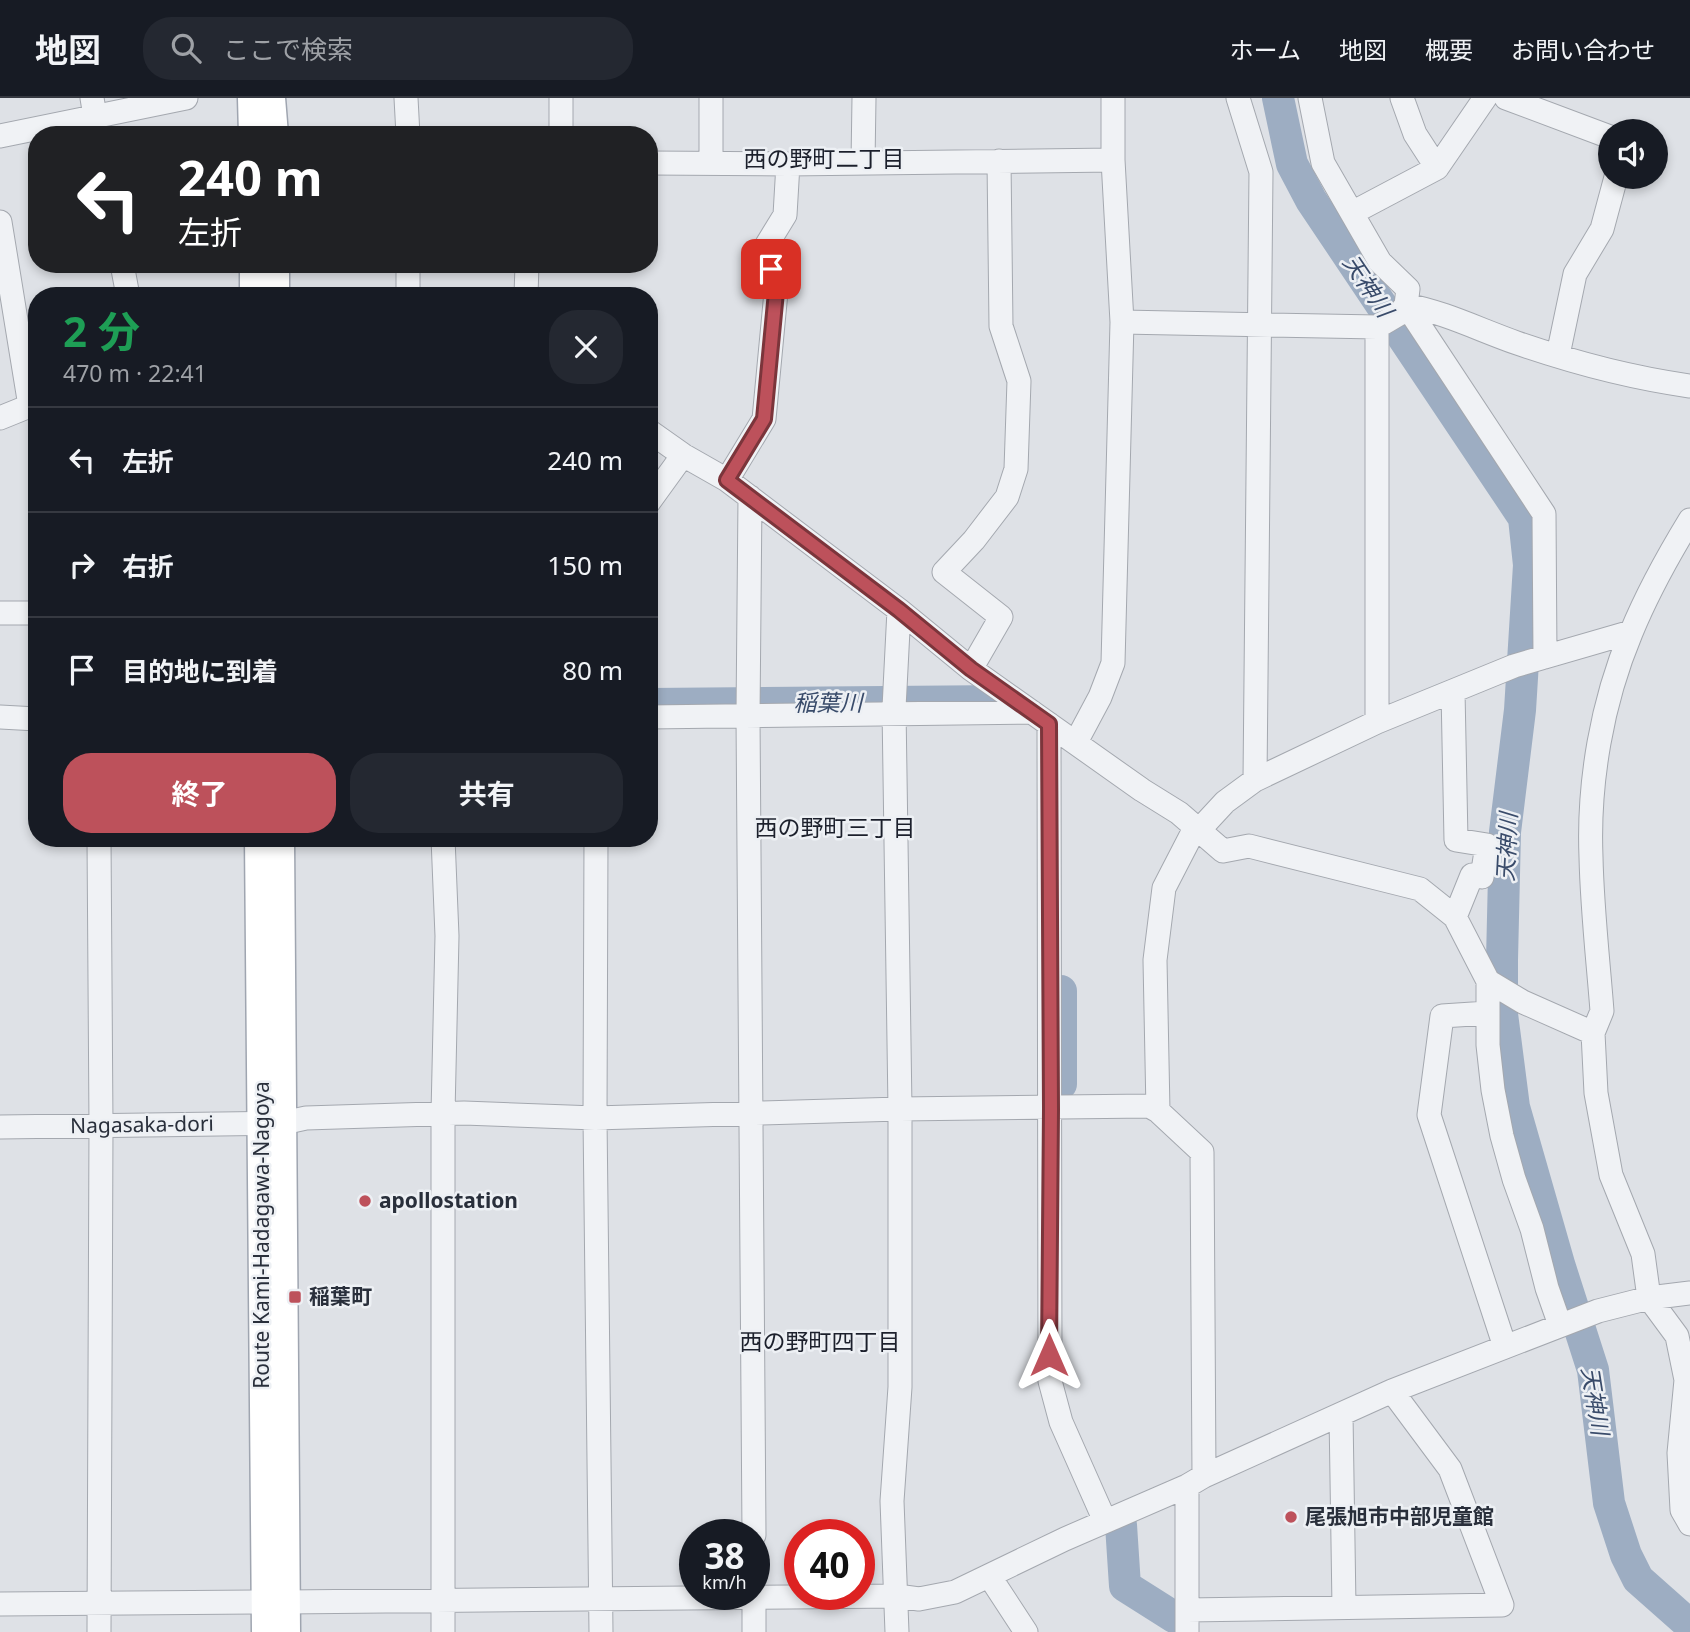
<!DOCTYPE html>
<html lang="ja">
<head>
<meta charset="utf-8">
<style>
	body { margin:0; font-family:"Noto Sans","Noto Sans JP",sans-serif; background:#242831; color:#f1f3f6; height:100vh; display:flex; flex-direction:column; font-size:26px; white-space:nowrap }
	* { box-sizing:border-box; margin:0 }
	p { font-size:23px; color:#9ea1a6 }
	.icon { flex:none; width:38px; height:38px; fill:none; stroke:currentColor; stroke-width:2; stroke-linecap:round; stroke-linejoin:round }
	.map { position:relative; flex:1; overflow:hidden }
	.panel { position:absolute; left:28px; top:189px; width:630px; height:560px; display:flex; flex-direction:column; background:#171b24; border-radius:28px; box-shadow:0 4px 10px #0003 }
	.panel>* { flex:none }
	.banner { position:absolute; left:28px; top:28px; width:630px; height:147px; border-radius:28px; box-shadow:0 4px 10px #0003; background:#202124; color:#fff; overflow:hidden }
	.buttons { position:absolute; left:1598px; top:21px; display:grid; gap:14px }
	.buttons a { display:grid; place-items:center; width:70px; height:70px; border-radius:50%; background:#171b24; box-shadow:0 4px 10px #0003; font-size:35px }
	.speed { position:absolute; left:679px; top:1421px; display:flex; gap:14px; font-size:35px; font-weight:700; text-align:center }
	.speed>* { display:grid; place-content:center; width:91px; height:91px; border-radius:50%; background:#171b24; box-shadow:0 4px 10px #0003; line-height:1 }
	.speed small { font-size:18px; font-weight:400 }
	.speed .limit { border:10px solid #d22; background:#fff; color:#111 }
	.pin { position:absolute; display:grid; place-items:center; width:60px; height:60px; color:#fff; margin:-30px; border-radius:14px; box-shadow:0 4px 10px #0006 }
	.me { position:absolute; width:77px; margin:-38px; rotate:0deg; stroke-linejoin:round; filter:drop-shadow(0 0 5px #0008) }
	.turn { display:flex; align-items:center; gap:24px; height:147px; padding:0 35px; font-size:32px }
	.turn .icon { width:91px; height:91px; stroke-width:2.5 }
	.turn b { display:block; font-size:49px; line-height:60px }
	.round { display:grid; place-items:center; flex:none; width:74px; height:74px; border-radius:28px; background:#242831 }
	.headline { display:flex; align-items:center; justify-content:space-between; height:119px; padding:0 35px }
	h1 { font-size:42px; font-weight:700; line-height:52px; color:#1e9e55 }
	.action { display:flex; gap:14px; margin-top:auto; padding:14px 35px }
	.action a { flex:1; height:80px; border-radius:28px; background:#bd515b; color:#fff; font-size:28px; font-weight:700; line-height:80px; text-align:center }
	.action a+a { background:#242831; color:#f1f3f6 }
	ul { padding:0; list-style:none }
	li { display:flex; align-items:center; gap:21px; height:105px; padding:0 35px; border-top:2px solid #363941 }
	li div { flex:1 }
	li b { display:block; font-size:26px }
	li em { font-style:normal }
	header { display:flex; align-items:center; gap:42px; box-sizing:border-box; height:98px; padding:0 35px; background:#171b24; border-bottom:2px solid #363941 }
	header strong { font-size:33px }
	nav { display:flex; gap:38px; margin-inline-start:auto; font-size:24px }
	.search { width:490px; height:63px; background:#242831; display:flex; align-items:center; gap:18px; box-sizing:border-box; padding:0 24px; border-radius:28px; color:#9ea1a6; font-size:26px }
	.map>svg:first-child { display:block }
	.lines { fill:none; stroke-linecap:round; stroke-linejoin:round }
	.river { stroke:#9dadc2; stroke-width:32 }
	.minor-casing { stroke:#a4a8af; stroke-width:25 }
	.major-casing { stroke:#9fa5b0; stroke-width:31 }
	.minor { stroke:#f0f2f5; stroke-width:23 }
	.major { stroke:#fff; stroke-width:28 }
	.route-casing { stroke:#7b353b; stroke-width:18 }
	.route { stroke:#bd515b; stroke-width:12 }
	.poi-dot { fill:#bd515b; stroke:#edf0f4; stroke-width:2.5 }
	.labels { text-anchor:middle; stroke-width:5; stroke-linejoin:round; paint-order:stroke }
	.street-label { font-size:21px; fill:#292f3b; stroke:#edf0f4 }
	.poi-label { font-size:21px; font-weight:bold; fill:#292f3b; stroke:#edf0f4; text-anchor:start }
	.neighbourhood-label { font-size:23px; fill:#1c202c; stroke:#edf0f4 }
	.water-label { font-size:23px; font-style:italic; fill:#394b6a; stroke:#edf0f4 }
</style>
</head>
<body>
<header>
<strong>地図</strong>
<div class="search"><svg class="icon" aria-label="search" viewBox="0 0 24 24"><circle cx="10" cy="10" r="6"/><path d="M15 15l6 6"/></svg>ここで検索</div>
<nav><a>ホーム</a><a>地図</a><a>概要</a><a>お問い合わせ</a></nav>
</header>
<div class="map">
<svg width="1690" height="1534" viewBox="0 0 1690 1534">
	<rect width="100%" height="100%" fill="#dee1e6"/>
	<g class="lines">
		<path class="river" d="M1278,0L1292,66L1311,102L1524,420L1529,467L1520,612L1505,734L1502,862V916L1514,1009L1559,1166L1593,1272L1609,1405L1626,1457L1638,1481L1690,1527
			M649,606L1008,603
			M1061,893V986
			M1121,1427L1125,1488L1174,1519"/>
		<defs>
			<path id="minor" d="M92,0L98,37
				M406,0L408,37
				M711,0V65
				M1238,0L1261,74L1255,682
				M1310,0L1323,65L1380,164L1408,191L1406,207L1544,416L1545,559
				M1402,0L1415,36L1437,70
				M1506,0L1610,39
				M561,37V0
				M0,38L186,0
				M649,65L788,66L1113,62
				M863,65L864,0
				M1352,115L1437,70L1485,0
				M0,124L30,308
				M122,166L128,198
				M408,198V166
				M526,198L527,166
				M1122,224L1377,229L1399,216L1406,207C1444,214 1480,232 1517,245C1572,264 1633,280 1690,288
				M1377,229V624
				M1558,257L1575,176L1602,131L1616,79
				M0,320L37,305
				M649,333L683,357L727,382L899,512L971,571L1142,692L1179,715L1223,753L1249,748L1420,791L1455,819L1488,883V947L1493,992L1502,1038L1514,1081L1532,1131L1547,1190L1560,1227
				M727,382L764,321L776,194L766,148L785,117L788,66
				M750,399L748,618L754,1437
				M649,404L683,357
				M1690,422C1668,458 1647,496 1631,535C1602,604 1588,684 1591,759C1592,810 1598,861 1602,913L1593,935L1596,995L1611,1077L1643,1156L1649,1200L1677,1238L1686,1282L1679,1355L1682,1412L1690,1426
				M0,515H37
				M971,571L1001,519L944,474L974,442L1007,399L1016,371L1019,283L1001,228L999,63
				M1453,593L1456,742L1487,747L1482,779L1472,777L1455,819
				M0,619L37,621
				M649,619L1032,614
				M1049,626L1050,1283L1061,1324L1105,1423
				M1076,644L1100,599L1113,565L1122,224L1113,62V0
				M1200,731L1225,704L1255,682L1377,624L1514,568L1631,534
				M99,740L101,1027L99,1534
				M596,740L595,1020L601,1534
				M1488,883L1523,904L1593,935
				M1488,915L1442,918L1429,1017L1505,1249
				M1158,1013L1155,862L1164,790L1196,728
				M0,1029L283,1025L306,1020L464,1015L595,1020L900,1011L1149,1008L1158,1013L1202,1054L1204,1378
				M1341,1316L1344,1509
				M990,1479L1026,1534
				M754,1492V1534
				M286,1504L897,1498L919,1501L955,1494L1065,1441L1187,1388L1204,1378L1392,1293L1598,1213L1649,1200L1690,1195
				M0,1506L266,1504
				M1187,1512L1502,1507L1450,1371L1392,1293
				M443,1534V1016L447,838L443,740
				M897,1534L892,1403L900,1289V1011L894,610L899,512
				M1187,1534V1388"/>
			<path id="major" d="M252,0L253,37
				M271,0L274,37
				M254,166V198
				M275,198V166
				M259,740L266,1534
				M280,740L286,1534"/>
		</defs>
		<use href="#minor" class="minor-casing"/>
		<use href="#major" class="major-casing"/>
		<use href="#minor" class="minor"/>
		<use href="#major" class="major"/>
	</g>
	<g class="lines">
		<defs>
			<path id="route" d="M771,171L776,194L764,321L727,382L899,512L971,571L1049,626L1051,1011L1049,1257"/>
		</defs>
		<use href="#route" class="route-casing"/>
		<use href="#route" class="route"/>
	</g>
	<g class="poi-dot">
		<circle cx="365" cy="1103" r="7"/>
		<rect x="288" y="1192" width="14" height="14" rx="3.5"/>
		<circle cx="1291" cy="1419" r="7"/>
	</g>
	<g class="labels">
		<g class="street-label">
			<text transform="translate(142 1027) rotate(-1)" y="7">Nagasaka-dori</text>
			<text transform="translate(262 1137) rotate(-90)" y="7">Route Kami-Hadagawa-Nagoya</text>
		</g>
		<g class="poi-label">
			<text x="379" y="1110">apollostation</text>
			<text x="309" y="1206">稲葉町</text>
			<text x="1305" y="1426">尾張旭市中部児童館</text>
		</g>
		<g class="neighbourhood-label">
			<text x="824" y="69">西の野町二丁目</text>
			<text x="835" y="738">西の野町三丁目</text>
			<text x="820" y="1252">西の野町四丁目</text>
		</g>
		<g class="water-label">
			<text transform="translate(1368 188) rotate(56)" y="8">天神川</text>
			<text x="828" y="613">稲葉川</text>
			<text transform="translate(1507 749) rotate(-87)" y="8">天神川</text>
			<text transform="translate(1595 1303) rotate(81)" y="8">天神川</text>
		</g>
	</g>
</svg>
<div class="buttons">
<a><svg class="icon" aria-label="sound" viewBox="0 0 24 24"><path d="M4 9h4l5-4v14l-5-4H4zM17 9q2 3 0 6"/></svg></a>
</div>
<div class="speed"><div>38<small>km/h</small></div><div class="limit">40</div></div>
<div class="pin" style="left:771px;top:171px;background:#d93025"><svg class="icon" aria-label="arrive" viewBox="0 0 24 24"><path d="M6 21V4h12l-3 4 3 4H6"/></svg></div>
<svg class="me" style="left:1049px;top:1257px" viewBox="-20 -20 40 40"><path d="M0-17L14 15 0 8-14 15z" fill="#bd515b" stroke="#fff" stroke-width="4"/></svg>
<div class="banner">
<div class="turn"><svg class="icon" aria-label="left" viewBox="0 0 24 24"><path d="M17 20v-9H6M10 6l-5 5 5 5"/></svg><div><b>240 m</b>左折</div></div>
</div>
<section class="panel">
<div class="headline"><div><h1>2 分</h1><p>470 m · 22:41</p></div><a class="round"><svg class="icon" aria-label="close" viewBox="0 0 24 24"><path d="M6 6l12 12M18 6L6 18"/></svg></a></div>
<ul>
<li><svg class="icon" aria-label="left" viewBox="0 0 24 24"><path d="M17 20v-9H6M10 6l-5 5 5 5"/></svg><div><b>左折</b></div><em>240 m</em></li>
<li><svg class="icon" aria-label="right" viewBox="0 0 24 24"><path d="M7 20v-9h11M14 6l5 5-5 5"/></svg><div><b>右折</b></div><em>150 m</em></li>
<li><svg class="icon" aria-label="arrive" viewBox="0 0 24 24"><path d="M6 21V4h12l-3 4 3 4H6"/></svg><div><b>目的地に到着</b></div><em>80 m</em></li>
</ul>
<div class="action"><a>終了</a><a>共有</a></div>
</section>
</div>
</body>
</html>
